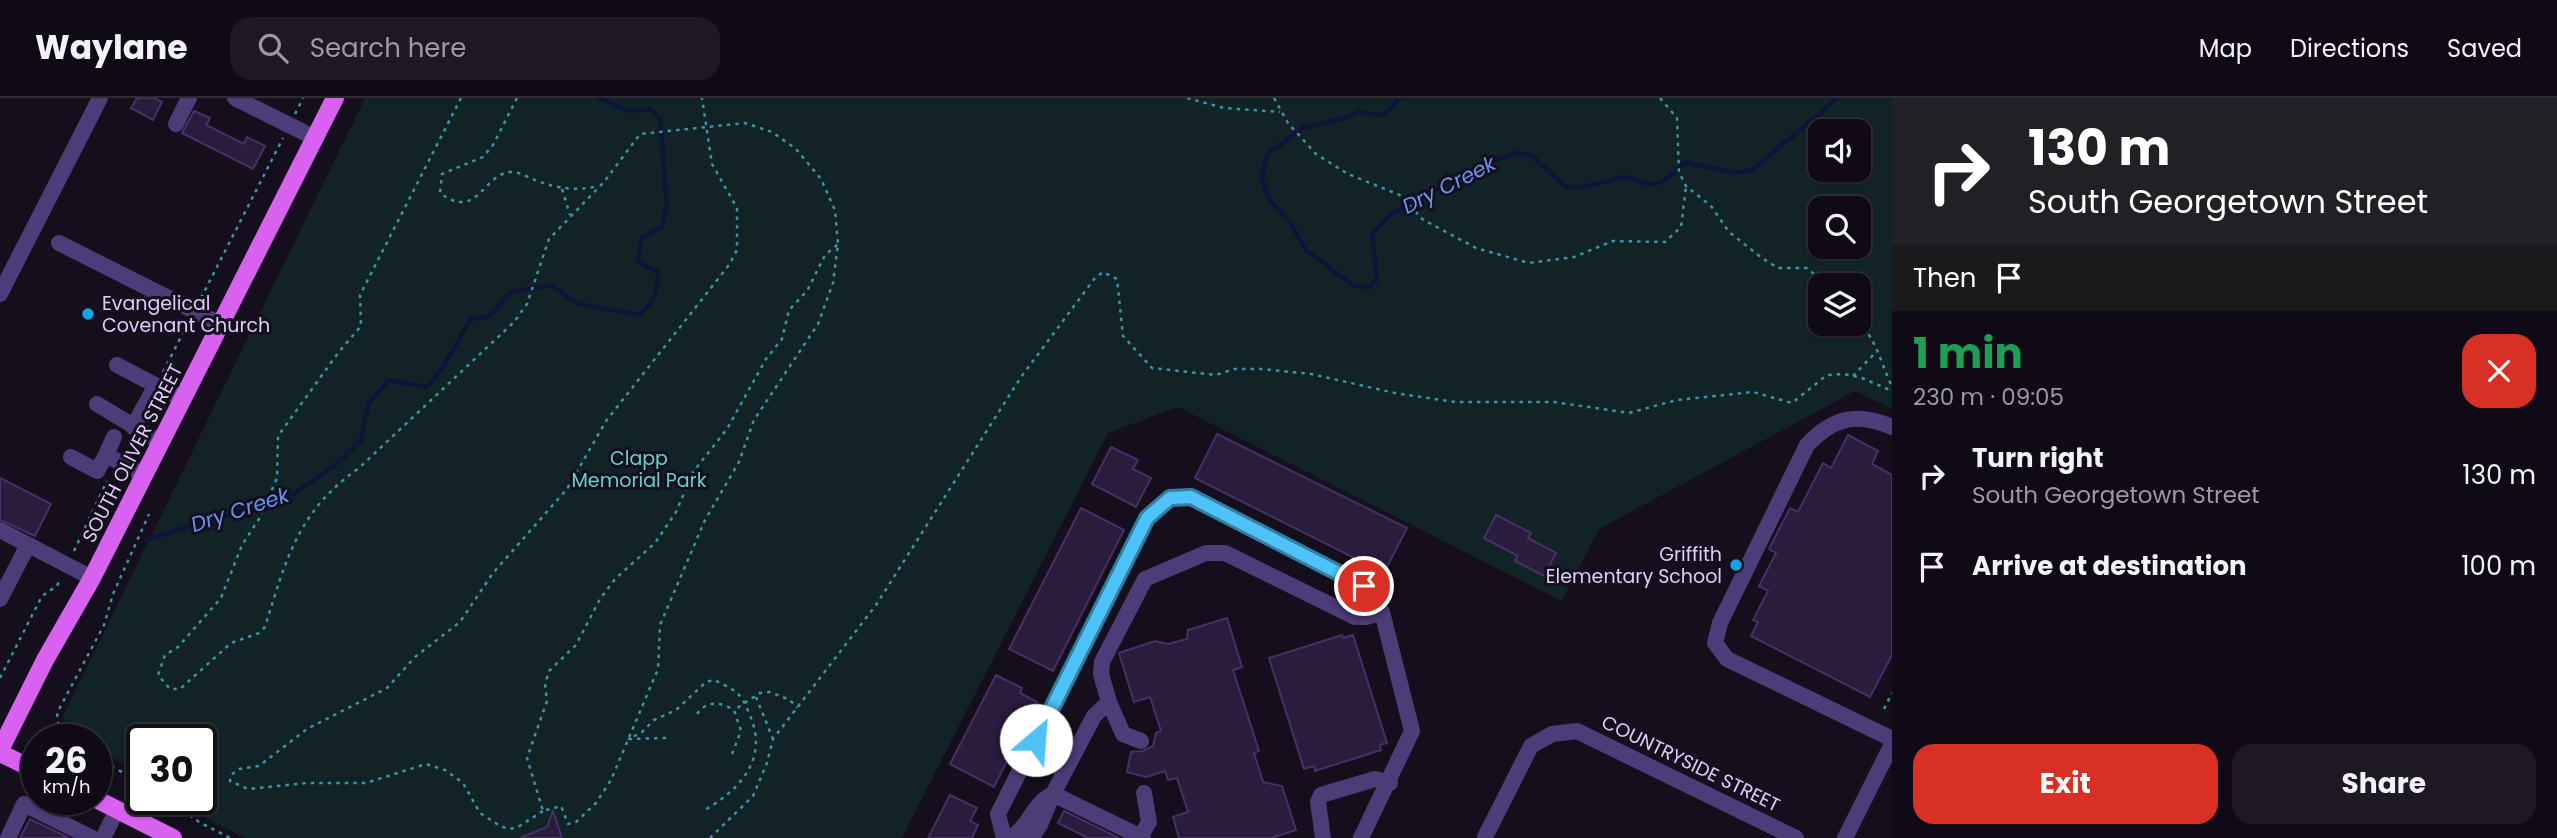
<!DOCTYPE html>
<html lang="en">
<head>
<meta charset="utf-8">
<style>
	body { margin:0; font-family:Poppins,sans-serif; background:#1d1823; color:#f1f3f6; height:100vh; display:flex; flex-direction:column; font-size:26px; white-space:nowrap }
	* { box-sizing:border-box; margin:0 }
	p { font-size:23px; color:#9b9aa1 }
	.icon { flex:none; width:38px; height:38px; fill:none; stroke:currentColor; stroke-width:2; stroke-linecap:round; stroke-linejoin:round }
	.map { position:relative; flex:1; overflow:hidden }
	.side { display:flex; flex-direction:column; background:#0f0a16; width:665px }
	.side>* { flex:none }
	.banner { background:#202124; color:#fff; overflow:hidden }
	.tools { position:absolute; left:1808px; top:21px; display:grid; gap:14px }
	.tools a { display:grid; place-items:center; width:63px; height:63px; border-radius:14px; background:#0f0a16; box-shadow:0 2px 5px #0004,0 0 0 2px #2f2b35; font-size:35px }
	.speed { position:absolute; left:21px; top:626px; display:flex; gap:14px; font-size:35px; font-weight:700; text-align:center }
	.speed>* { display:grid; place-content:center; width:91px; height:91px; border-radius:50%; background:#0f0a16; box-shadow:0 2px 5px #0004,0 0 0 2px #2f2b35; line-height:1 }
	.speed small { font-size:18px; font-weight:400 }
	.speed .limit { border:4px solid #111; border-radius:10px; background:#fff; color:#111 }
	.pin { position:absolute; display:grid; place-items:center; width:60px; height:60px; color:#fff; margin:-30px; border:4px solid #fff; border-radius:50%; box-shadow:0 2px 7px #0007 }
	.me { position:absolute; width:77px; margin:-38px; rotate:27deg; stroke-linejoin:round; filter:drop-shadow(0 0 5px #0008) }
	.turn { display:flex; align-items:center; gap:24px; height:147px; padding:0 21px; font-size:32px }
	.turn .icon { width:91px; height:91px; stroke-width:2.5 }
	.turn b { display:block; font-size:49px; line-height:60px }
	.then { display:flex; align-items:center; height:66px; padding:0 21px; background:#0003; gap:14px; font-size:26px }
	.round { display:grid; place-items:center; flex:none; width:74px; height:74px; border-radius:21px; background:#1d1823 }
	.overview { display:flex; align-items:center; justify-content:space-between; height:119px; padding:0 21px }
	h1 { font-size:42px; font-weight:700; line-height:52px; color:#1e9e55 }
	.button { display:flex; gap:14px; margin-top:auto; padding:14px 21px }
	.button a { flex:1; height:80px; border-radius:21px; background:#d93025; color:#fff; font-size:28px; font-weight:700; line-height:80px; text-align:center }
	.button a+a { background:#1d1823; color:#f1f3f6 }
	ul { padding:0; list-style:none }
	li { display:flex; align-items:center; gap:21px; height:91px; padding:0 21px }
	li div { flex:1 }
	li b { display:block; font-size:26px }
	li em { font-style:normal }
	header { display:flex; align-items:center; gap:42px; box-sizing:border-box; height:98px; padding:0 35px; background:#0f0a16; border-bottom:2px solid #2f2b35 }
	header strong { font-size:33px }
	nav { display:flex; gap:38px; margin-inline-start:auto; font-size:24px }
	.search { width:490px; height:63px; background:#1d1823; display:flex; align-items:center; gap:18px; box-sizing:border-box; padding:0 24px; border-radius:21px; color:#9b9aa1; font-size:26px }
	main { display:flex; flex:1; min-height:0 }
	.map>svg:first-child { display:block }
	.green { fill:#122327; fill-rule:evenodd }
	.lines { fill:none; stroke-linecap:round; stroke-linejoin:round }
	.stream { stroke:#0d1437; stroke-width:4.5 }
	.building { fill:#291c3d; stroke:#463066; stroke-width:2 }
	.path { stroke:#3995a5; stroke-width:2.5; stroke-dasharray:3.5 5; stroke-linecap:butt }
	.minor { stroke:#4c3d78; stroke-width:16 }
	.major { stroke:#d861f0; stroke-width:18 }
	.route-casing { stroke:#337fa1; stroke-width:18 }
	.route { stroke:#4fc3f7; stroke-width:12 }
	.poi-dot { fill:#16a2e0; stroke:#140e1d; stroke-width:2.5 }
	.labels { text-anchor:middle; stroke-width:6; stroke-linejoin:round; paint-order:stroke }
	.poi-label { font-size:19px; fill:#ddcffa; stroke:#140e1d; text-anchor:start }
	.street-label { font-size:19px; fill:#ddcffa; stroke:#140e1d }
	.park-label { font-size:19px; fill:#63d2ce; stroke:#140e1d }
	.water-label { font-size:21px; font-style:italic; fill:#6794f0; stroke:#140e1d }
</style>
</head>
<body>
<header>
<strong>Waylane</strong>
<div class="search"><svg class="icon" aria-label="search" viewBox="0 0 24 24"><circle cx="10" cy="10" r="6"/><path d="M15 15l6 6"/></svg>Search here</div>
<nav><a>Map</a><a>Directions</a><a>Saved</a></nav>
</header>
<main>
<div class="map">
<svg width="1892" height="740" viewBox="0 0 1892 740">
	<rect width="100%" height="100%" fill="#140e1d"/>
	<path class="green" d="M365,0H1892V311L1855,293L1599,431L1562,503L1178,309L1108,335L902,740H245L206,720L184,702H201V642H142V674L96,651V642L73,640L63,618ZM1820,33H1858V72H1820ZM1820,110H1858V149H1820ZM1820,187H1858V226H1820Z"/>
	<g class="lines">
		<path class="stream" d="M1399,0C1384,19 1384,20 1359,13L1346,20L1303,30L1268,55L1261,79L1270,103L1290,124L1305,151L1354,188L1370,189L1377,181L1372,136L1391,116L1469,73L1515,55L1531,57L1566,89H1583L1624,79L1654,87L1668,80L1685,64L1735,75L1752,72L1838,0
			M145,442L292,397L339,364L361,342L368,306L389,282L426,289C444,274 457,242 471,221L488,219L511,194L551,187L579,206L639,217C654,204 658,194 658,174L638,164L641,141L662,128L667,108L660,20L650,11L629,13L599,0"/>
	</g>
	<path class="building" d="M137,0H154L162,4L153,22L131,10Z
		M194,13L210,20L206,27L244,46L247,39L265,48L253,71L182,35Z
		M1217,336L1407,430L1384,475L1195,380Z
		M1848,337L1878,353L1872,366L1892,377V557L1870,599L1751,538L1758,524L1753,522L1768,493L1759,488L1776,455L1769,451L1790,410L1798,414L1823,365L1831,370Z
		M1111,349L1138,362L1133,371L1151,380L1136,409L1092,386Z
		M0,380L51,406L35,438L0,422Z
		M1081,410L1124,432L1053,573L1009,551Z
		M1496,417L1531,435L1528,440L1556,455L1544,478L1515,463L1518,458L1484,440Z
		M1227,520L1242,569L1233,572L1259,653L1254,655L1263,684L1282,688L1296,732L1271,740H1179L1173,719L1188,714L1177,680L1168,682L1165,673L1146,679L1127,674L1131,654L1143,653L1153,648L1156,635L1161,633L1150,599L1134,604L1119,555L1155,543L1168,546L1187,541L1188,532Z
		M1342,537L1343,540L1353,537L1387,645L1380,647L1381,652L1315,673L1314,668L1304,671L1269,560Z
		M996,577L1022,590L1020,595L1037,604L994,689L950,666Z
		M950,697L977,710L970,723L978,727L972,740H928Z
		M553,713L562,740H520L547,729Z
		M1064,713L1119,740H1088L1058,725Z
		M30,721L69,740H20Z"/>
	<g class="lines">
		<path class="path" d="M461,0L360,197L361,228L338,255L278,338L277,380L259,421L242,447L221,500L178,549L165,557L158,577L170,591H180L231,545L259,535L265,529C286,461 298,413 359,370L514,224L527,206L549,141L604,84L640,36L745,25L772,34L796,51L821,81L835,112L838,146L833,185L818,226L754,322L739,364L705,422L660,527L658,571L611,682L596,705L576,724L568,726L561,708L543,713L527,660L547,603L545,586L549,573L576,547L600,501L616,480L655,445L676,414L693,374L727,331L766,261L782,241L789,212L807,193L825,157L838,146
			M517,0L493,47L483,59L442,76L440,95C478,123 482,77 510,74C518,73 527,79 535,82C558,91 575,93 599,88
			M1187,0L1224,10L1280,14
			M1274,0L1288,25L1316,56L1348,76L1402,98L1422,121L1476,150L1529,165L1574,159L1613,143L1665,144L1681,129L1686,88
			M1660,0L1677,20L1679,74L1686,88L1711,108L1729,134L1762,160L1778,170H1807L1827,187
			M295,16L303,0
			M562,91L570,117
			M201,200L283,40
			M1858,223C1876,241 1881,265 1892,289
			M163,274L187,227
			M1853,278L1876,254
			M74,453L107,383
			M0,580L42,498L57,488L60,481
			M756,599L773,641
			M1884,611L1892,595
			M697,616C707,602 721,604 734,612
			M59,635L64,642
			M50,637L59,635L57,615L104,527L113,496L149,416
			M666,640L629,641L642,634L654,622L676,612L706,584L714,582C722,586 732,590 738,596C744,601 748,613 751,620C768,663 738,693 703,713
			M732,656L741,633L734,612L760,595L770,594L790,602L797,610
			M96,661L142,684
			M169,702L199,724L230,740
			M543,713L518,729L510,731L500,728L480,715L463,685L445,672L426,666L366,685H307L248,691L230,683L231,677L239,671L259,668L307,631L387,590L415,559L460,524L493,475L567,391L606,323L729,167L737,152V110L712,66L702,0
			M710,740L753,698L767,665L773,641L876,507L1021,279L1095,180L1103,174L1117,181L1123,238L1152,270L1216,277L1234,271H1262L1311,276L1395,295L1455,304H1554L1629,315L1677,302L1753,294L1792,305L1827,277L1844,276L1862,280L1892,293"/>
		<path class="minor" d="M235,0L315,40
			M176,26L189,0
			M59,145L220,226
			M0,196L100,0
			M117,267L182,301
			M97,306L160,344
			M133,329L156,287
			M1892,329C1858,314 1833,319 1807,347L1720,525L1715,545L1727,561L1892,641
			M106,357L114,339
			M71,359L97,373L106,357L144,377
			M0,432L92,480
			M0,501L28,447
			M1109,604L1123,636L1141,643
			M1140,739L1149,724L1144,695
			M1485,739L1531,648L1552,636L1577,633L1796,740
			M8,740L24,706L92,740
			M103,740L117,712
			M1004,740L998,716L1147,420L1170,400L1191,399L1364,488L1382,514L1412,633L1361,740
			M1009,740C1030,730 1032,705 1053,696L1040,727L1031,740
			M1143,740L1053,696L1094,618L1109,604L1101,576L1102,564L1145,481L1206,455H1225L1355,519H1366L1382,514
			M1323,740L1318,704L1321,697L1375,681L1390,685
			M1845,740L1892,646"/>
		<path class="major" d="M0,652L45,562L92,480L335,0
			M0,655L37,673
			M96,701L173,740"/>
	</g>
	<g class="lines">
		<defs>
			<path id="route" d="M1036,642L1147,420L1170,400L1191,399L1364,488"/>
		</defs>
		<use href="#route" class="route-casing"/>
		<use href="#route" class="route"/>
	</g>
	<g class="poi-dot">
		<circle cx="88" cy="216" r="7"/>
		<circle cx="1736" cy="467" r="7"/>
	</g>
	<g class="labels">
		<g class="poi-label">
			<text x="102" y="212">Evangelical<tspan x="102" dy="22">Covenant Church</tspan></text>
			<text x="1722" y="463" text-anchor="end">Griffith<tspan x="1722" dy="22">Elementary School</tspan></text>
		</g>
		<g class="street-label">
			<text transform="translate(132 355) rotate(-63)" y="7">SOUTH OLIVER STREET</text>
			<text transform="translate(1691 665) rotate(26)" y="7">COUNTRYSIDE STREET</text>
		</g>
		<g class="park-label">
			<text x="639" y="367">Clapp<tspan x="639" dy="22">Memorial Park</tspan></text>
		</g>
		<g class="water-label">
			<text transform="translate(1449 87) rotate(-27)" y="7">Dry Creek</text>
			<text transform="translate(240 412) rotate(-18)" y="7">Dry Creek</text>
		</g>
	</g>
</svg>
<div class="tools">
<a><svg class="icon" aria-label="sound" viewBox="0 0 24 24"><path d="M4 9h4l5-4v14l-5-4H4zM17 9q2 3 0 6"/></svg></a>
<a><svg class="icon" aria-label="search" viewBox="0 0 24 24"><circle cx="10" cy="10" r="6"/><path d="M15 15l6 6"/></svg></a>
<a><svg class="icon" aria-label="layers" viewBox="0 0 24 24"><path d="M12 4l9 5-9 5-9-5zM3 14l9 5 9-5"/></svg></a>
</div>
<div class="speed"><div>26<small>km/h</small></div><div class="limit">30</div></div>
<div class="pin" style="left:1364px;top:488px;background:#d93025"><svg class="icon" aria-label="arrive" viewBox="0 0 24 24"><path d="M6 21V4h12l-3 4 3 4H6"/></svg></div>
<svg class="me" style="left:1036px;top:642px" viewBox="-20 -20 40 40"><circle r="19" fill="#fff"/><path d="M0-13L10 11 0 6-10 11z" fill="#4fc3f7"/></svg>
</div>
<section class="side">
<div class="banner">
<div class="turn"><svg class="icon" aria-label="right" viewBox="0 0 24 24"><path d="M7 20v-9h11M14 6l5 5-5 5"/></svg><div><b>130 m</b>South Georgetown Street</div></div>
<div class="then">Then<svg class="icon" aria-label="arrive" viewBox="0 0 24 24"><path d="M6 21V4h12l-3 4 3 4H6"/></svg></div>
</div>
<div class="overview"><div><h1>1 min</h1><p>230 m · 09:05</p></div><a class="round" style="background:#d93025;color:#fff"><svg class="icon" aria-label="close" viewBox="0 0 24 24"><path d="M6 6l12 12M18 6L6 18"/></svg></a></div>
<ul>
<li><svg class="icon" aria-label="right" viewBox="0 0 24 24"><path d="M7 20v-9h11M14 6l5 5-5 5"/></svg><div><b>Turn right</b><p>South Georgetown Street</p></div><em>130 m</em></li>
<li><svg class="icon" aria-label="arrive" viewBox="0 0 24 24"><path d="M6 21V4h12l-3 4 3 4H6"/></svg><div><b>Arrive at destination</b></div><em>100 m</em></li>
</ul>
<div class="button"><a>Exit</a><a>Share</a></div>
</section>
</main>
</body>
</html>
